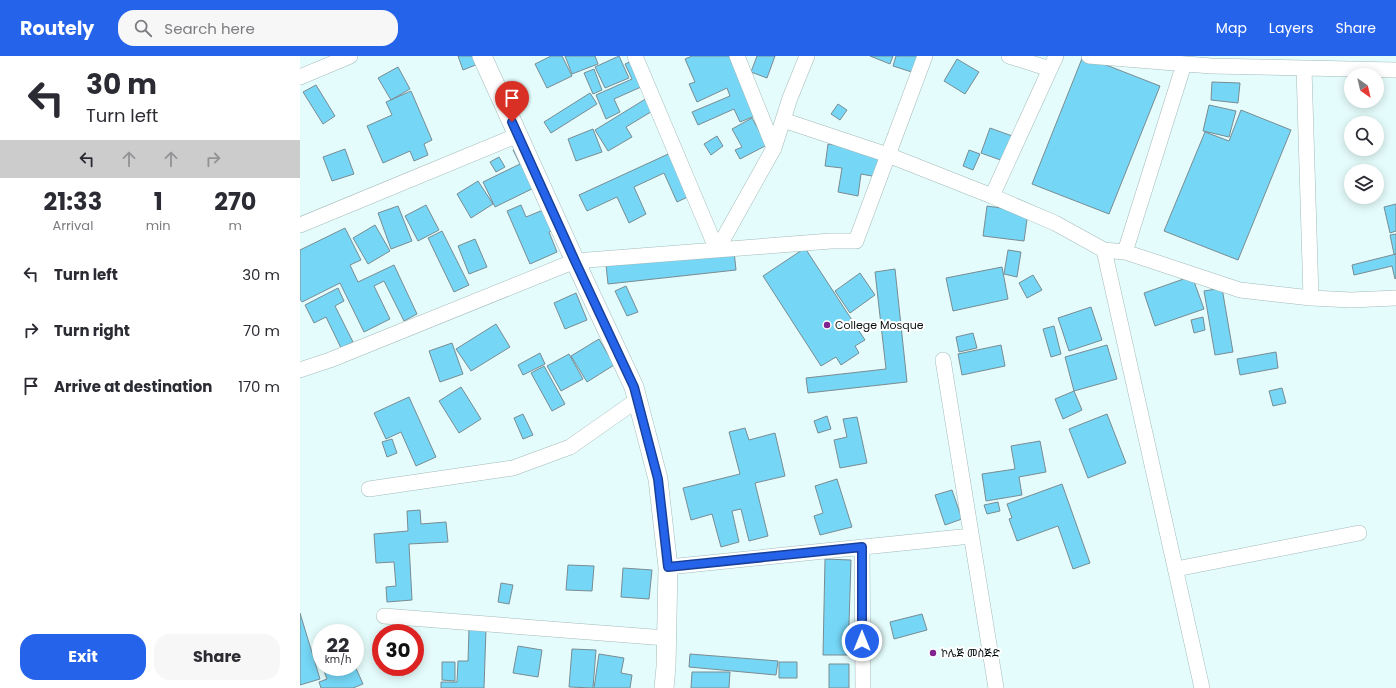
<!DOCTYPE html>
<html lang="en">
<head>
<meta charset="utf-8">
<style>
	body { margin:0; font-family:Poppins,"Noto Sans Ethiopic",sans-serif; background:#f7f7f7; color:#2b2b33; height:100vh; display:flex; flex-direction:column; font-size:15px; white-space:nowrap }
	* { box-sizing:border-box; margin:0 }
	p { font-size:13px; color:#7c7c81 }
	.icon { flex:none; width:22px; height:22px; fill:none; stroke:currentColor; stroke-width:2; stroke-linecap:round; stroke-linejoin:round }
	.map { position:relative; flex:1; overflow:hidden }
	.drawer { display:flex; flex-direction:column; background:#fff; width:300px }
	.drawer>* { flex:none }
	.hud { background:#fff; color:#2b2b33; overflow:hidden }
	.needle { width:26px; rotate:146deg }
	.fabs { position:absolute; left:1044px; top:12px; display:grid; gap:8px }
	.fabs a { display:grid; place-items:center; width:40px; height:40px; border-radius:50%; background:#fff; box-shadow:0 2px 10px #0003; font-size:20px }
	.speed { position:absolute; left:12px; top:568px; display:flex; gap:8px; font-size:20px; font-weight:700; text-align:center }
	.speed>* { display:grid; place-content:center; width:52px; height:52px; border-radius:50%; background:#fff; box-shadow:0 2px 10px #0003; line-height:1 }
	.speed small { font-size:10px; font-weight:400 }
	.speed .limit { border:6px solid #d22; background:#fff; color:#111 }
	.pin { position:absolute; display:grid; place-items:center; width:34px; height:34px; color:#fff; margin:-41px -17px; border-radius:50% 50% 50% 0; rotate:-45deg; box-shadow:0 0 4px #0007 }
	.pin .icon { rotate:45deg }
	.me { position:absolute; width:44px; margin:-22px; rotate:0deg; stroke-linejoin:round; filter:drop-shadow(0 0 3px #0008) }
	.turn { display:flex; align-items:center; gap:14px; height:84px; padding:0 20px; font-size:18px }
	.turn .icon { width:52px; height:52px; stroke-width:2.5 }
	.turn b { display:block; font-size:28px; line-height:34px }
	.lanes { display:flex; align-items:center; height:38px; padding:0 20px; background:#0003; justify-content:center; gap:20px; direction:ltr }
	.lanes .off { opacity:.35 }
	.eta { display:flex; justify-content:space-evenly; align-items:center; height:68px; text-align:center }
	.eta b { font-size:24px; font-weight:700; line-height:28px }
	.button { display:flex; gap:8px; margin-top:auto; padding:8px 20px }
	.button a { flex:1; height:46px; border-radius:16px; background:#2563eb; color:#fff; font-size:16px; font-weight:700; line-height:46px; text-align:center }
	.button a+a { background:#f7f7f7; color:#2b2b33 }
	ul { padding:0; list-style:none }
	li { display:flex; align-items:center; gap:12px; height:56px; padding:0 20px }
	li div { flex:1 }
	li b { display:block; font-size:15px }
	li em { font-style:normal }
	header { display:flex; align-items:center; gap:24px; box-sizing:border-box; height:56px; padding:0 20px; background:#2563eb; color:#fff }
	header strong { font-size:19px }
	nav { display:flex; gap:22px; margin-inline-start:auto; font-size:14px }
	.search { width:280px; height:36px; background:#f7f7f7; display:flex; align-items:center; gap:10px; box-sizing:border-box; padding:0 14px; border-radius:16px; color:#7c7c81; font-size:15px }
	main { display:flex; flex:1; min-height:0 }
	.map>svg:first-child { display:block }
	.building { fill:#75d6f5; stroke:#798c93 }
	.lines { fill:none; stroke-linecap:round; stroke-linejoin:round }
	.minor-casing { stroke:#a4baba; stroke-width:16 }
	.tertiary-casing { stroke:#a4baba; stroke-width:20 }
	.minor { stroke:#fff; stroke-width:15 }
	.tertiary { stroke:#fff; stroke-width:19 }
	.route-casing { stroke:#184099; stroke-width:10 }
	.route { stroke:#2563eb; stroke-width:7 }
	.poi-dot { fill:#802490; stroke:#fff; stroke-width:1.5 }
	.labels { text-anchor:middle; stroke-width:4; stroke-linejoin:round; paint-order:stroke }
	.poi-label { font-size:11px; fill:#091111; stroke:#fff; text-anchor:start }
</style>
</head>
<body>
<header>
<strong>Routely</strong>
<div class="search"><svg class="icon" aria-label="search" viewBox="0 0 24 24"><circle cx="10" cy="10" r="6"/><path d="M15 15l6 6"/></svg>Search here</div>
<nav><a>Map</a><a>Layers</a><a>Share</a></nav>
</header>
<main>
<section class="drawer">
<div class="hud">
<div class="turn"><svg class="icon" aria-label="left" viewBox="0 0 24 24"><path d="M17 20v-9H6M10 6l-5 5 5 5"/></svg><div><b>30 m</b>Turn left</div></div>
<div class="lanes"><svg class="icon" aria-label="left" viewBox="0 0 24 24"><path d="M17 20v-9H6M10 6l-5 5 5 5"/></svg><svg class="icon off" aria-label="ahead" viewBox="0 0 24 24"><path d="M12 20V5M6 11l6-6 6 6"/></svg><svg class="icon off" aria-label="ahead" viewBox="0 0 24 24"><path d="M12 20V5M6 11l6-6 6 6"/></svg><svg class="icon off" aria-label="right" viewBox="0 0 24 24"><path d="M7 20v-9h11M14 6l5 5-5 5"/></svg></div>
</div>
<div class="eta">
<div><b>21:33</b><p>Arrival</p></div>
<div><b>1</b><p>min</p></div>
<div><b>270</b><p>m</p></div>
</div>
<ul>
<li><svg class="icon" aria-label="left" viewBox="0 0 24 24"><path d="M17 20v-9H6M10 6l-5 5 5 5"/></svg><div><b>Turn left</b></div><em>30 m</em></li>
<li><svg class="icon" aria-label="right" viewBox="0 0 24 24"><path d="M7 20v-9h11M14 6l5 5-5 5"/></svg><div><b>Turn right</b></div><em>70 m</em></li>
<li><svg class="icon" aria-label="arrive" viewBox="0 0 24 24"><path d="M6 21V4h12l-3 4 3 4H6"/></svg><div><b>Arrive at destination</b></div><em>170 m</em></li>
</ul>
<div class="button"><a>Exit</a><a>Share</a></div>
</section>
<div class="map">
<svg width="1096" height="632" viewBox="0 0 1096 632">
	<rect width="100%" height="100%" fill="#e4fcfb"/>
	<path class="building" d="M158,0H186L188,4L163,14Z
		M251,0H262L272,20L247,32L235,8Z
		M265,0H295L298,8L272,18Z
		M319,0L329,22L305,32L295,11Z
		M392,0H429L455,60L440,66L434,53L398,69L392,56L430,40L427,32L397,46L389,28L395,26L385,3Z
		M457,0H475L467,22L451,16Z
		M570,0H593L590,8Z
		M596,0H624L618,18L593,10Z
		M783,0L860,30L809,158L732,128Z
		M339,2L350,27L314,43L320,56L306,63L296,39L332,23L325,8Z
		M657,3L679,16L665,38L644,25Z
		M98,11L110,33L91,44L78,22Z
		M294,13L302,34L293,38L284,17Z
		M912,26L940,27L938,47L911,44Z
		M16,29L35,60L23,68L3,36Z
		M111,35L132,84L124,88L128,99L114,105L110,95L83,107L67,70L92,59L86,46Z
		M290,37L297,48L251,77L244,66Z
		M352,39L359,51L326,71L332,81L308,95L295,74Z
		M538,48L547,54L540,64L531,58Z
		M909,49L936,55L929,81L903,75Z
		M941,54L991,74L938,204L864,175L905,76L929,85Z
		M452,62L467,89L440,103L435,94L442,91L432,73Z
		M690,72L715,81L706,106L681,97Z
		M293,73L302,96L276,105L268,83Z
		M417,80L423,90L411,99L404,88Z
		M225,88L244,127L195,151L183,126L220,108L213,94Z
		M528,88L587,96L583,122L561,118L558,140L538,136L542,112L525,110Z
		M45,93L54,118L32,125L23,101Z
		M377,94L396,137L377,146L364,117L334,131L346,158L329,167L317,141L287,155L279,139Z
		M669,94L680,98L673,114L663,110Z
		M199,101L205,111L196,116L190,106Z
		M178,125L193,148L171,162L157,138Z
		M1096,148V175L1090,177L1084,151Z
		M126,149L139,174L118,185L105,160Z
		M221,149L226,161L253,150L262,170L249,176L257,196L230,208L207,155Z
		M98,150L112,185L91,193L78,157Z
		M687,150L728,156L724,185L683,180Z
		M75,169L90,195L68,208L53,182Z
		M45,172L61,204L50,209L58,226L94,209L117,258L104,265L84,225L74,230L90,263L64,276L40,227L2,246L0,243V194Z
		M142,175L169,229L154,236L128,182Z
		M1096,178V198H1094L1090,179Z
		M175,183L187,211L169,218L158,190Z
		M505,192L565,284L555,290L559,297L541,309L536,301L521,310L463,220Z
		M708,194L721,196L717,221L704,218Z
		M434,195L436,214L308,228L306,209Z
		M1096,198V222L1095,223L1092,210L1054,219L1052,209Z
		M702,211L708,243L653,255L646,222Z
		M595,213L607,326L508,337L506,322L586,313L575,216Z
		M560,217L575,239L550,257L535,235Z
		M733,219L742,234L727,242L719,227Z
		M892,220L904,253L855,270L844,237Z
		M326,230L338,256L327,260L315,235Z
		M38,232L44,245L35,250L53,286L41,292L26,261L14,267L5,249Z
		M922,232L933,296L915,299L904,235Z
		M276,237L287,264L265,273L254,247Z
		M791,251L802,284L769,295L758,262Z
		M903,261L905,274L894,277L891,264Z
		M196,268L210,291L171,315L156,293Z
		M754,270L761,298L751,301L743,273Z
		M673,277L677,292L659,296L656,281Z
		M299,283L314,309L287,326L271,300Z
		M152,287L163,318L140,326L129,295Z
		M701,289L705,310L662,319L658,298Z
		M807,289L817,323L774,335L765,301Z
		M976,296L978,312L940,319L937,303Z
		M240,297L245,308L223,319L218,309Z
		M269,298L283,323L261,335L247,310Z
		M244,310L265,348L252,355L231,317Z
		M161,331L181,363L159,377L139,345Z
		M982,332L986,347L973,350L969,335Z
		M774,335L782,354L763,363L755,343Z
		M109,341L136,401L116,410L101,376L86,383L74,357Z
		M223,358L233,379L223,383L214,362Z
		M807,358L826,407L788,422L769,373Z
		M527,360L531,373L518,377L514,365Z
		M557,361L567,407L540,412L534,384L547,381L543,363Z
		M445,372L449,384L475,377L485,420L455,427L468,480L449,485L441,453L432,455L439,486L421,491L412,458L391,464L383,432L440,418L429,376Z
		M92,383L97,397L87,401L82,386Z
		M740,385L746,416L719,421L722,439L686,445L682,418L715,413L711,390Z
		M537,423L552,471L520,479L514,460L523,457L515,430Z
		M762,428L790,507L773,513L758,470L717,485L709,463L712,462L707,448Z
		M652,434L662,463L645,469L635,439Z
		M698,446L700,455L687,458L684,449Z
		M120,454L121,468L146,466L148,486L109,488L112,544L87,546L86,531L96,530L94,506L76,507L74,478L108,475L107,455Z
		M525,503L551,504L548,599H523Z
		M268,509L294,510L292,535L266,534Z
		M323,512L352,514L349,543L321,541Z
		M201,527L213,529L209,548L198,546Z
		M0,557L20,623L0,629Z
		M622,558L627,574L594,583L590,566Z
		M169,573H186L184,632H141V626H157L158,605H168Z
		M218,590L242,594L238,621L213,617Z
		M272,593L296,594L293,632L269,631Z
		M299,598L324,602L321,617L332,619L330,632H294Z
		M390,598L478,605L476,619L389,611Z
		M142,606H155V625L142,624Z
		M479,606H497V622H479Z
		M529,608H549V632H529Z
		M55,610L63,628L53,632H21L19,626L27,623L24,615L32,611H55Z
		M392,616H430L429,632H391Z"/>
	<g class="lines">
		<defs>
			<path id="minor" d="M335,0L417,194
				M437,0L474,92
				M709,0L750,13
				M789,0L911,10L1096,14
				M1004,12L1011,242
				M0,21L50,0
				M483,64L588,99L692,140L755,167L804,194L825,196L940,234L1011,242L1051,244L1096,242
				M692,140L756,0
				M0,169L218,79
				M417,194L474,92L490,42L507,0
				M804,194L902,632
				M825,196L884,8
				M643,304L696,632
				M0,314L30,304L275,205L531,185H556L625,0
				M69,433L213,412L270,391L337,344
				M562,491L563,632
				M368,511L671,480
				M876,513L1059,477
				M84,560L366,582"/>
			<path id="tertiary" d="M182,0L275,205L334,331L358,423L368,511L366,611L364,632"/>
		</defs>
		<use href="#minor" class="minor-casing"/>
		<use href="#tertiary" class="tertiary-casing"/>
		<use href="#minor" class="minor"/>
		<use href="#tertiary" class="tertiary"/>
	</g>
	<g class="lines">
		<defs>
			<path id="route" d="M212,66L275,205L334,331L358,423L368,511L562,491V585"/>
		</defs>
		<use href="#route" class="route-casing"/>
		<use href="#route" class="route"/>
	</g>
	<g class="poi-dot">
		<circle cx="527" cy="269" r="4"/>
		<circle cx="633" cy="597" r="4"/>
	</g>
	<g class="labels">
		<g class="poi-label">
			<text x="535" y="273">College Mosque</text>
			<text x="641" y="601">ኮሌጅ መስጅድ</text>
		</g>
	</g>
</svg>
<div class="fabs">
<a><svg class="needle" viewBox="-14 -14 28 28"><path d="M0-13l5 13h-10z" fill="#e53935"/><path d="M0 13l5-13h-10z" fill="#7c7c81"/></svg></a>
<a><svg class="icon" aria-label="search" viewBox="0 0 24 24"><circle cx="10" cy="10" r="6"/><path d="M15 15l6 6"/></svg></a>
<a><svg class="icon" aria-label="layers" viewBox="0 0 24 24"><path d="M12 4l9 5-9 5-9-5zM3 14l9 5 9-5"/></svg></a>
</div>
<div class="speed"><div>22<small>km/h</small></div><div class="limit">30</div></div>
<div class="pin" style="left:212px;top:66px;background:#d93025"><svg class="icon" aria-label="arrive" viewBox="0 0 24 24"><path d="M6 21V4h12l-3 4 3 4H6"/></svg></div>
<svg class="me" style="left:562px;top:585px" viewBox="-20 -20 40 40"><circle r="17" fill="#2563eb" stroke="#fff" stroke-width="3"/><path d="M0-11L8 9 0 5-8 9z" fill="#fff"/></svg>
</div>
</main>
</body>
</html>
